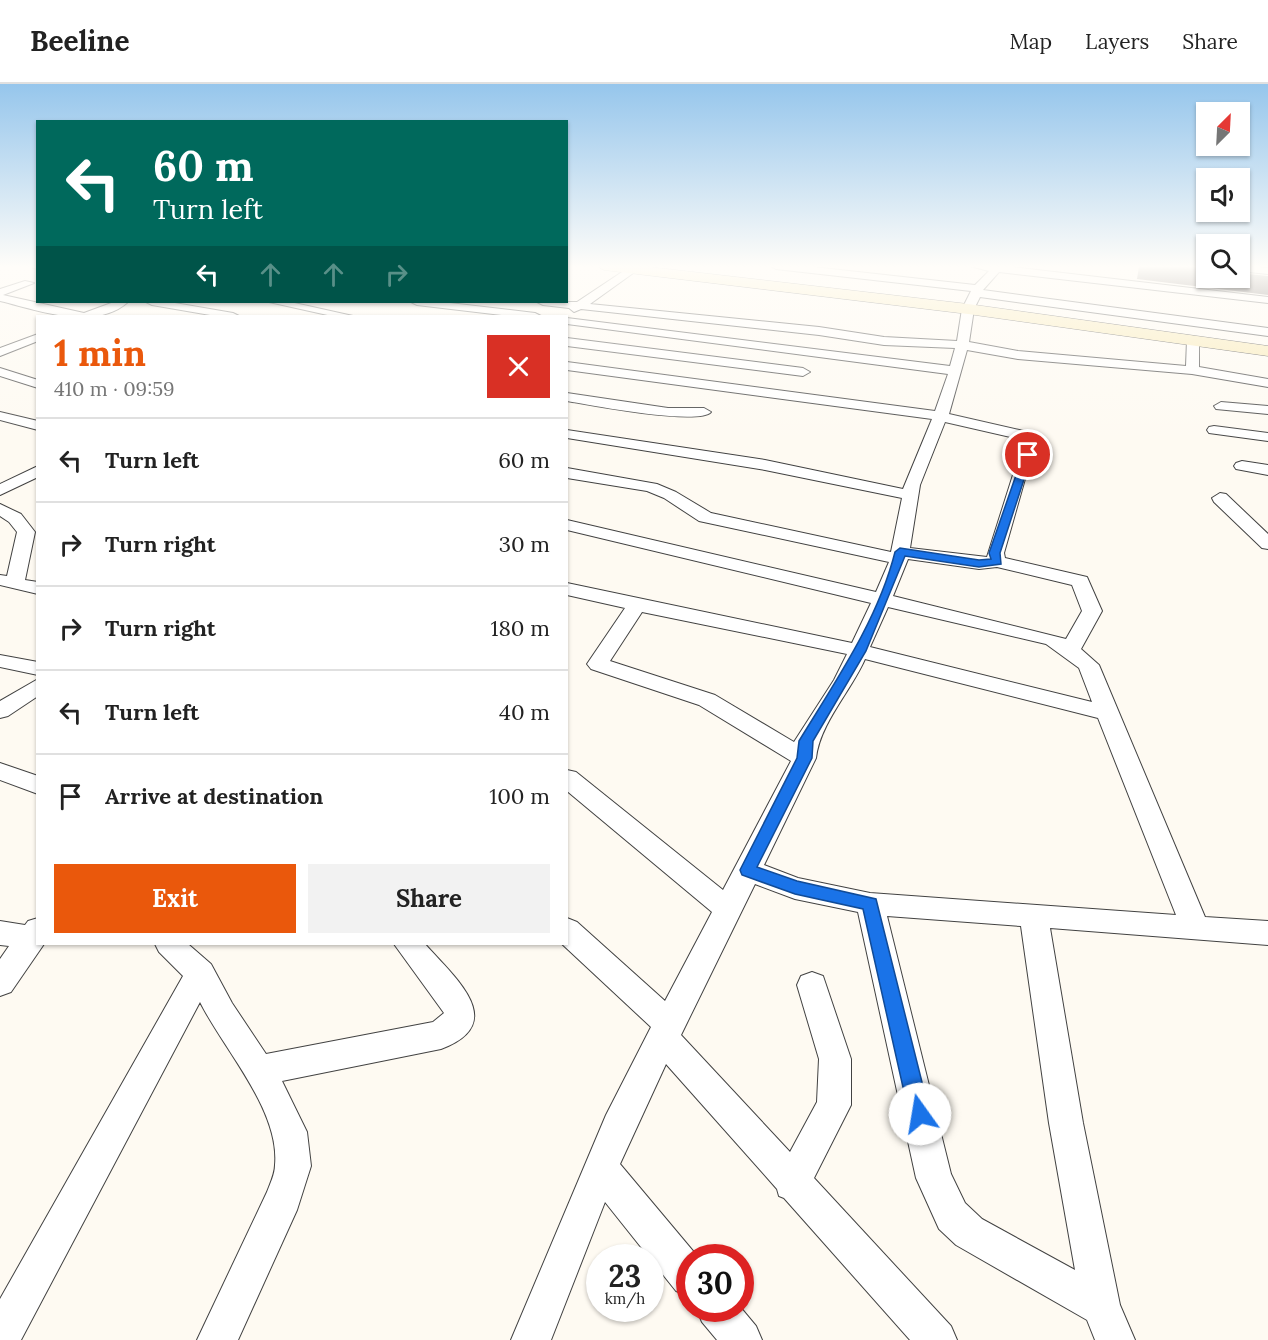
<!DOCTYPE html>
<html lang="en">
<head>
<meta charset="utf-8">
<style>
	body { margin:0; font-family:Lora,serif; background:#f2f2f2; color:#222; height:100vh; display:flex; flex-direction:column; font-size:22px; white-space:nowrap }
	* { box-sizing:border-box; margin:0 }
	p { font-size:20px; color:#767676 }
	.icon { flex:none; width:33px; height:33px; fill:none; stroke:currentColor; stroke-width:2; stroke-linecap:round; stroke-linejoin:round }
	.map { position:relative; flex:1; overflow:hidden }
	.details { position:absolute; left:36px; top:231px; width:532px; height:630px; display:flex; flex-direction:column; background:#fff; border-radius:0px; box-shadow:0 2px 4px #0004 }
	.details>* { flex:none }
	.top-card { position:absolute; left:36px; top:36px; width:532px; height:183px; border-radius:0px; box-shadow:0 2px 4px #0004; background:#00695c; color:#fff; overflow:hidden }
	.needle { width:39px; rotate:24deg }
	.buttons { position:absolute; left:1196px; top:18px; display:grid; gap:12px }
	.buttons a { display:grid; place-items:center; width:54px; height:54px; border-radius:0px; background:#fff; box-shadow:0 2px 4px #0004; font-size:30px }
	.speed { position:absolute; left:586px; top:1160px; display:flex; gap:12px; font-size:30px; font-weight:700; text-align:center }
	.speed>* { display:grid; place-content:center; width:78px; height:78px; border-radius:50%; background:#fff; box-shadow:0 2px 4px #0004; line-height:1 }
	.speed small { font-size:15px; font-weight:400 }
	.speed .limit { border:9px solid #d22; background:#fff; color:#111 }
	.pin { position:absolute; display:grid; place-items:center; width:51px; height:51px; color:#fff; margin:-26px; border:3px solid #fff; border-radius:50%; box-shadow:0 2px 6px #0007 }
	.me { position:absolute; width:66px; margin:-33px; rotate:347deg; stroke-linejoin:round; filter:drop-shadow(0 0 4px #0008) }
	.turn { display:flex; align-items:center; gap:21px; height:126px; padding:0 18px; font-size:27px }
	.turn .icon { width:78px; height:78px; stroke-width:2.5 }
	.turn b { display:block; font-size:42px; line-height:51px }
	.lanes { display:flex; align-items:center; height:57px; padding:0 18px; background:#0003; justify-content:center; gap:30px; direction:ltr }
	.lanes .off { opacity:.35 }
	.round { display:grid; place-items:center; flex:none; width:63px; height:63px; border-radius:0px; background:#f2f2f2 }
	.headline { display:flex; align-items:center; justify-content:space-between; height:102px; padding:0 18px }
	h1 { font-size:36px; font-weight:700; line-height:45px; color:#ea580c }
	.button { display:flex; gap:12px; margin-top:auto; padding:12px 18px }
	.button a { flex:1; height:69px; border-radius:0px; background:#ea580c; color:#fff; font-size:24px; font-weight:700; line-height:69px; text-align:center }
	.button a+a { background:#f2f2f2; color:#222 }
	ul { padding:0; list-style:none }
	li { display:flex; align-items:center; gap:18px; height:84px; padding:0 18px; border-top:2px solid #e0e0e0 }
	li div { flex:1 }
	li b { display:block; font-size:22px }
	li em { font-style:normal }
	header { display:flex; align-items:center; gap:36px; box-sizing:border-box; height:84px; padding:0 30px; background:#fff; border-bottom:2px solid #e0e0e0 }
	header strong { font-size:28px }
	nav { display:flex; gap:33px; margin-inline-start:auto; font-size:21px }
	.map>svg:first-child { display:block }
	.building { fill:#574f4c }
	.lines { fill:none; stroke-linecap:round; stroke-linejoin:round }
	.minor-casing { stroke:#424242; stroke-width:2 }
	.secondary-casing { stroke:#313131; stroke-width:1 }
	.minor { fill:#fff; fill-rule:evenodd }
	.secondary { fill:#f8e9b3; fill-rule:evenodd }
	.route { fill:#1a73e8; stroke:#114b97; stroke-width:1.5 }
</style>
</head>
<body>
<header>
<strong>Beeline</strong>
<nav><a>Map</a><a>Layers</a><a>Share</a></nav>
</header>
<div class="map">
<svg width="1268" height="1256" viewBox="0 0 1268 1256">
	<rect width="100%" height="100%" fill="#fefaf2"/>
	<path class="building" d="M1139,182L1206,183V194H1239V189L1268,192V211L1137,195Z"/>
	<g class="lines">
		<defs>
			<path id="minor" d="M32,182H38V185L33,184Z
				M631,182H643L590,220L819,243L884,253L957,257L962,225L971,207L776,185L771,182H804L975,201L989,187L970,182H1004L1268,213V219L999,188L983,206L1268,244V252L980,213L974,225L969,258L1018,267L1186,282L1187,256L1193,252L1199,256V283L1268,295V303L1192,290L1018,275L967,266L949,330L1037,350L1039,353L1031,389L1025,395L1004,469L1005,474L1087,493L1102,527L1081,565L1099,581L1205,833L1268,837V861L1050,844L1083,1039L1120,1221L1135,1256H1095L1087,1236L956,1161L939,1145L916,1094L858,828L795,815L755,800L681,951L790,1068L817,1018L819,975L797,901L801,892L812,888L823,892L851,975V1021L814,1094L951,1242L957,1256H910L784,1114L779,1112L777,1105L666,980L620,1080L698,1173H690V1212L676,1207L605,1118L551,1256H511L606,1031L651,943L562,860H567V834L577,838L665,917L712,828L567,707V686L576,688L723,806L791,677L699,621L591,585L587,580L625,524L567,511V499L852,559L871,519L567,446V436L876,508L889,478L699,437L664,414L647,407L567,394V384L657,400L676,408L711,429L891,468L902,414L765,386L567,354V346L765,376L903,405L932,335L567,286V278L935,327L948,290L567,240V234L950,282L955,264L884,261L819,251L581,225L574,228L569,224L543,221L537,218H577ZM945,338L1024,356L987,473L910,464L920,401ZM908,475L979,485L997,483L1072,501L1082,527L1066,555L893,512ZM888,523L1046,560L1079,584L1092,618L870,563ZM642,528L847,570L834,596L794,658L715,611L610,577ZM865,575L1098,634L1176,831L870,809L798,794L764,781L816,674C820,639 851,607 865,575ZM887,832L1021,842L1049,1039L1075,1186L982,1135L965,1119L951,1090Z
				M1239,182L1268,184V190L1239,187Z
				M25,197L34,199L3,211L84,229L114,218H128C94,248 38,226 0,217V205Z
				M146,218H169L233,229L239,232H216L152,221Z
				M269,218H290L353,232H332Z
				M411,218H441L535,229L541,232H510L417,221Z
				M38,250V257L0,272V264Z
				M567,254L803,284L810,288L803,292L567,262Z
				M0,284L38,296V304L0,292Z
				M567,309L668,324H704L711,328C698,342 590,321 567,317Z
				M1221,318L1268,322V330L1216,325L1214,322Z
				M0,328L38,337V346L0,336Z
				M1214,342L1268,349V357L1209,349L1207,346L1209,343Z
				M1242,377L1268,381V391L1236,385L1234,382L1236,379Z
				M38,382V393L0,411V400Z
				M1220,409L1226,410L1268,450V465L1262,464L1214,418L1212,414Z
				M0,420L21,430L35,448L25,496L38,498V510L0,501V491L7,492L17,448L9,438L0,432Z
				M0,571L38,578V591L0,583Z
				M38,595V612L8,632L0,634V617Z
				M0,679L38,692V710L0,696Z
				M38,834V860H44L11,908L0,912V875L9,862L0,861V837L25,841L28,837Z
				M155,860H188L211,880L232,919L266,970L433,938L444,929L394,860H425C453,892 511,939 441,965L282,997L307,1048L311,1082L297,1126L238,1256H197L267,1108C270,1100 275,1090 275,1081C280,1026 224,966 200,918L21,1256H0V1215L183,892L159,868Z
				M696,1224H741L756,1242L762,1256H717L702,1238Z"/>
			<path id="secondary" d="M597,182H641L968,220L1268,262V272L968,230L604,186Z"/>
		</defs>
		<use href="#minor" class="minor-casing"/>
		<use href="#secondary" class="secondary-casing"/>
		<use href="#minor" class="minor"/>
		<use href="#secondary" class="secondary"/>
	</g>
	<linearGradient id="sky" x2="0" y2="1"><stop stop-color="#96c6ec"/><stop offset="0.51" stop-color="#fffdf9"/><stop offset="1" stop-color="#fffdf9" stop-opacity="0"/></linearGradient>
	<rect width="1268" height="358" fill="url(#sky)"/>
	<path class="route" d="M1028,368L1032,371L1000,469L1001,480L979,483L905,472L866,567L813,657L812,674L757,783L797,797L876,815L930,1030L927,1037L920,1040L912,1037L909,1030L863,825L795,810L742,791L740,786L797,674L799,657C835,598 878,536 895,468L900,464L979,476L991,475L989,469L1023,371Z"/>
</svg>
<div class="buttons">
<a><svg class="needle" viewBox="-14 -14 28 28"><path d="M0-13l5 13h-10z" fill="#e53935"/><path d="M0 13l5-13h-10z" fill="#767676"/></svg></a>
<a><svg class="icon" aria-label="sound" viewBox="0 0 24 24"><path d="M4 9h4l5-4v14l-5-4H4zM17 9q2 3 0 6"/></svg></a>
<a><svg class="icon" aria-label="search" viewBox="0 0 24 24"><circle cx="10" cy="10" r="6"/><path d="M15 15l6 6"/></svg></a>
</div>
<div class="speed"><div>23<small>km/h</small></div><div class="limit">30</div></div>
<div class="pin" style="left:1028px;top:371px;background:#d93025"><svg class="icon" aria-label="arrive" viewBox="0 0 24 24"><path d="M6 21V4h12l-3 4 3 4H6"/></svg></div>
<svg class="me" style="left:920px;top:1030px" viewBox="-20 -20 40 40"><circle r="19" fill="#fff"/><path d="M0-13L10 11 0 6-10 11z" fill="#1a73e8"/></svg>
<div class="top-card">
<div class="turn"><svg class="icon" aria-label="left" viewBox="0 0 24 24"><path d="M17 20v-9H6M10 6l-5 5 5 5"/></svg><div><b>60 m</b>Turn left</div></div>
<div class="lanes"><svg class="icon" aria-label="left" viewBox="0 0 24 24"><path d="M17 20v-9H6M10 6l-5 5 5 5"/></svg><svg class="icon off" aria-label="ahead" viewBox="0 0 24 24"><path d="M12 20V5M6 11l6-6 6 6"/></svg><svg class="icon off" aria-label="ahead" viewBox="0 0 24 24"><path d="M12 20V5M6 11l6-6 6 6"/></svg><svg class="icon off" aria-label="right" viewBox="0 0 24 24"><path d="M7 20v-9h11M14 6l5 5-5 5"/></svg></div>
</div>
<section class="details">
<div class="headline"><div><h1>1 min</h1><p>410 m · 09:59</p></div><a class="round" style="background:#d93025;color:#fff"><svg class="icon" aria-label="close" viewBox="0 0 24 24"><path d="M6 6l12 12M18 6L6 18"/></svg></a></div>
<ul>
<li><svg class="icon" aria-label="left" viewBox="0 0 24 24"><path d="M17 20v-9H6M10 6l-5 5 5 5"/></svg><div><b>Turn left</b></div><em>60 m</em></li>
<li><svg class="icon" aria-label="right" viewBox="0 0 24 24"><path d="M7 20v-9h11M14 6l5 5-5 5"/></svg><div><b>Turn right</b></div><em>30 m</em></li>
<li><svg class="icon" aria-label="right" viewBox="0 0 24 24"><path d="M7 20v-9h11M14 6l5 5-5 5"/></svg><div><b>Turn right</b></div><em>180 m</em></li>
<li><svg class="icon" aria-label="left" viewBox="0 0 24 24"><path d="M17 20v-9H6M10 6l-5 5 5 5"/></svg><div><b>Turn left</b></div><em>40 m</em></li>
<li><svg class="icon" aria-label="arrive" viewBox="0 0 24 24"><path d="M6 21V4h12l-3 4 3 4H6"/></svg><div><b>Arrive at destination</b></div><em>100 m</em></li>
</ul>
<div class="button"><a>Exit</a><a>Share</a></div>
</section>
</div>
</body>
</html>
